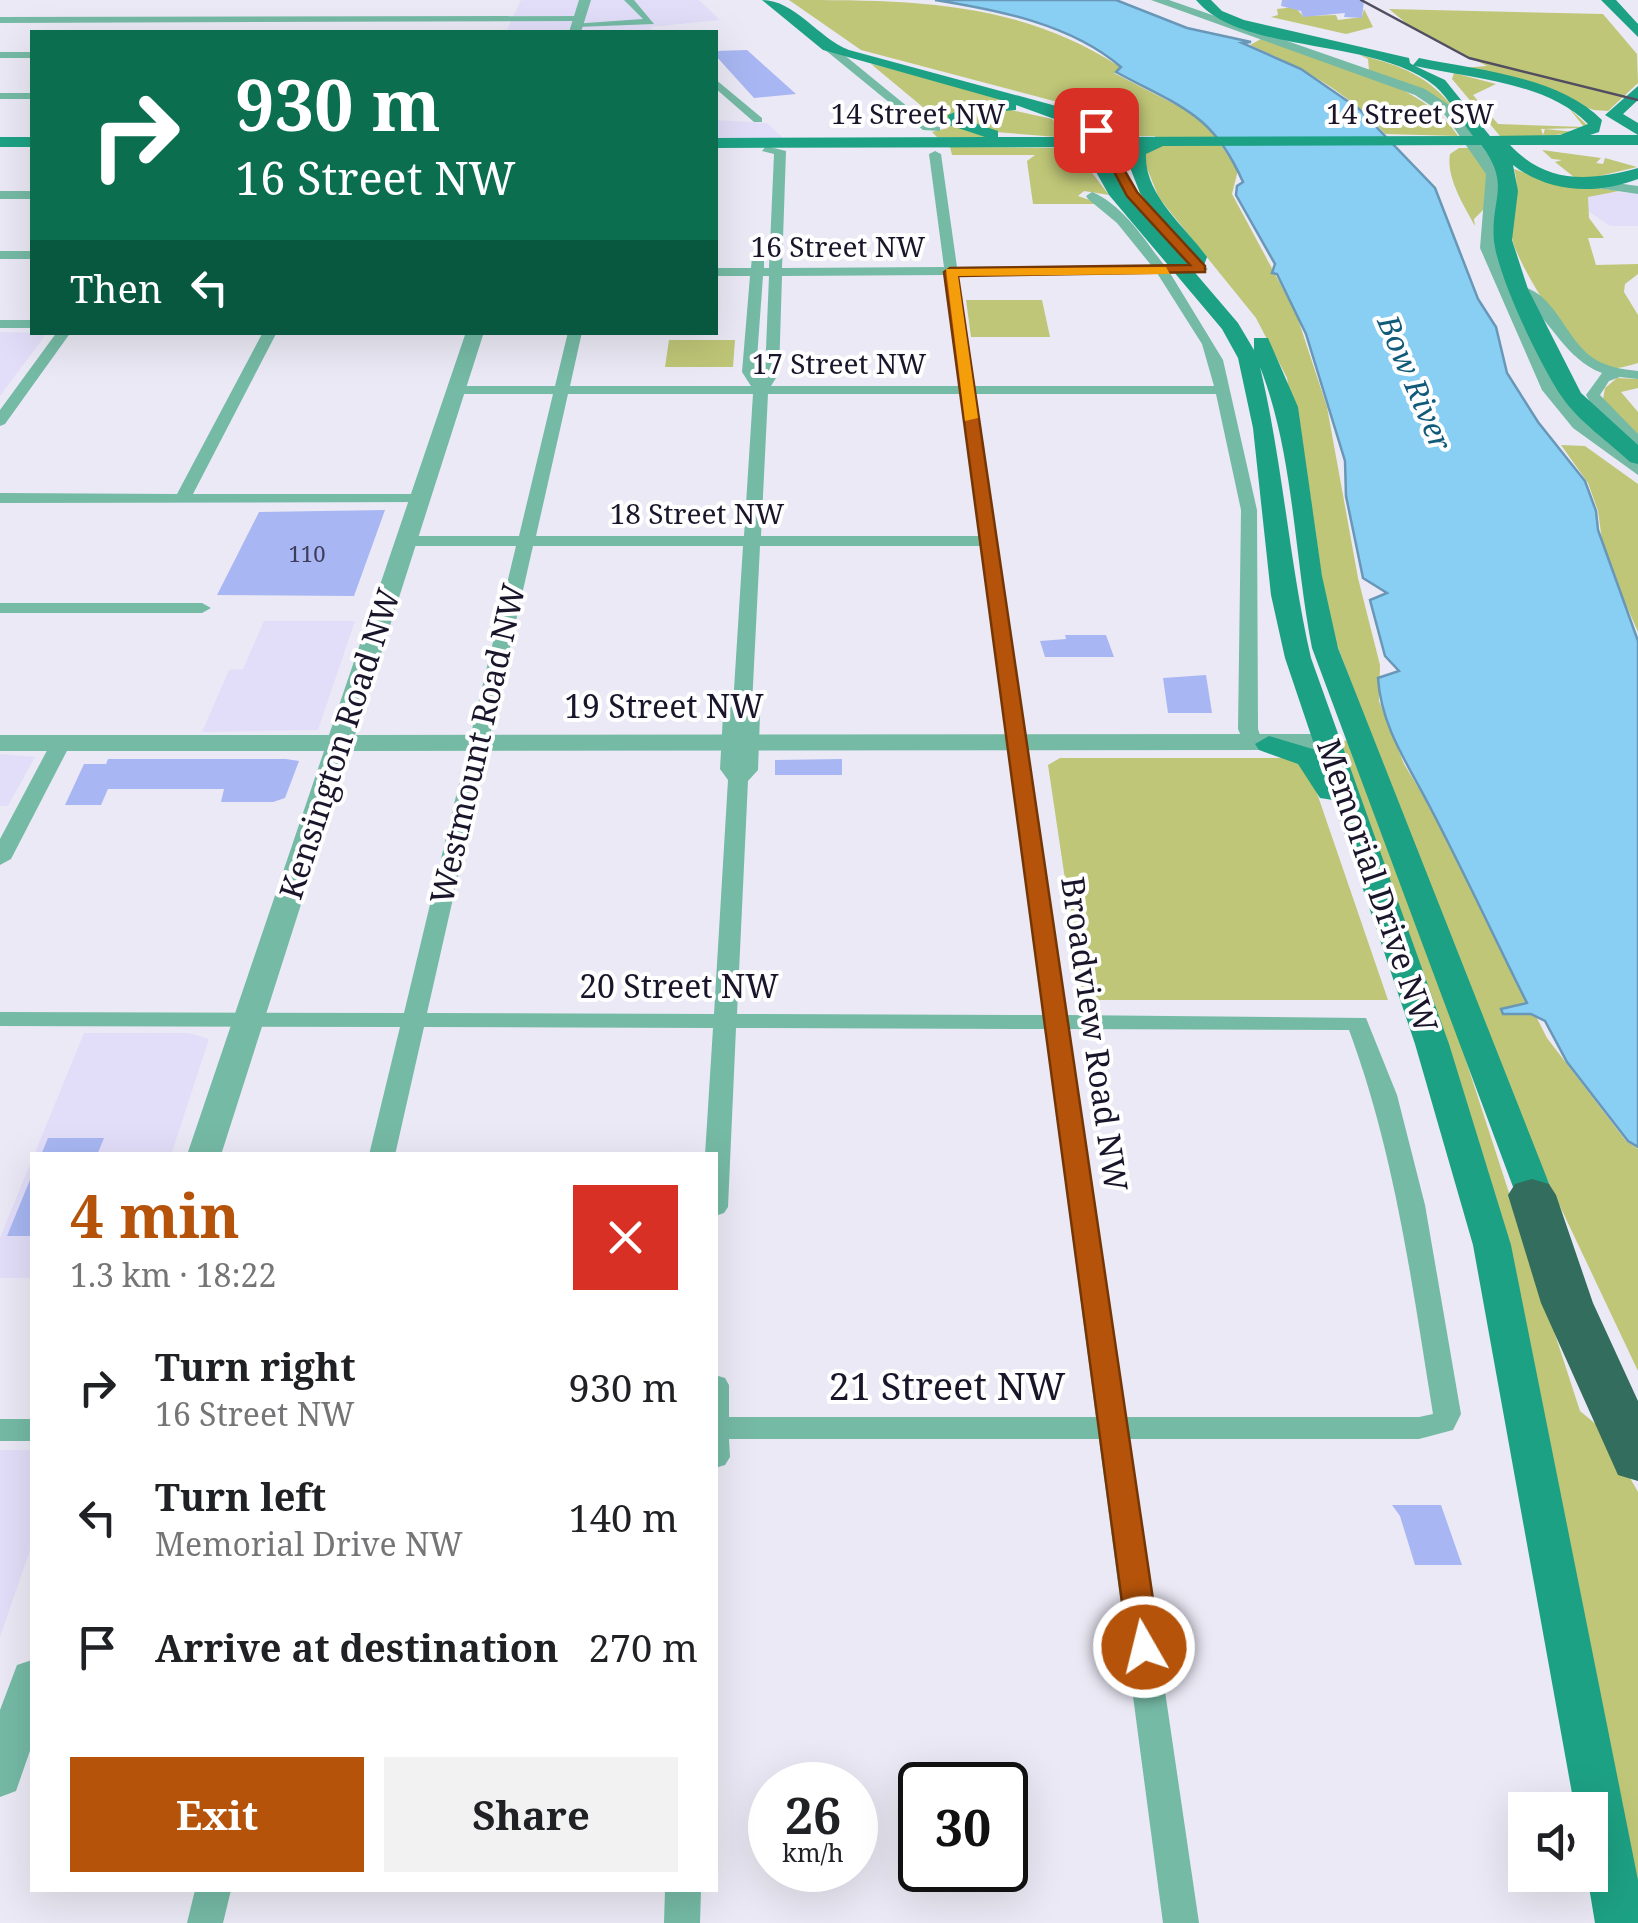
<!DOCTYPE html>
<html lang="en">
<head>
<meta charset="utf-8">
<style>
	body { margin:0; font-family:"Noto Serif",serif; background:#f2f2f2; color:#202124; height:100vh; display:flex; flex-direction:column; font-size:38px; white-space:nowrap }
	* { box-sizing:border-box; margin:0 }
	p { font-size:32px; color:#757577 }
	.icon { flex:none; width:55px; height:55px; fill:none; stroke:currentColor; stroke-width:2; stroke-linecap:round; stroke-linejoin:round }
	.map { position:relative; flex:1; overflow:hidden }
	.sheet { position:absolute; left:30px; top:1152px; width:688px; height:740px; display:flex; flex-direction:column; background:#fff; border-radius:0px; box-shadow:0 10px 40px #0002 }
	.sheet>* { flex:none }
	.top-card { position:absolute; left:30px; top:30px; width:688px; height:305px; border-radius:0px; box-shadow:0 10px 40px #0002; background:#0b6e4f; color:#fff; overflow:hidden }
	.controls { position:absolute; left:1508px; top:1792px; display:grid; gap:20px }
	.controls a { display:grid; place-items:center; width:100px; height:100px; border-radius:0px; background:#fff; box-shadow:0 10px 40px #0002; font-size:50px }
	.speed { position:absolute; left:748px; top:1762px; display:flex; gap:20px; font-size:50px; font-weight:700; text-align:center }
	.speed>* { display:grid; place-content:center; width:130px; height:130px; border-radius:50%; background:#fff; box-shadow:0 10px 40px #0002; line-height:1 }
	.speed small { font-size:25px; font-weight:400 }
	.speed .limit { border:5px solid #111; border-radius:15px; background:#fff; color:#111 }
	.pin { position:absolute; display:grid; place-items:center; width:85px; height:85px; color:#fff; margin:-42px; border-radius:20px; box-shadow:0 5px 15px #0006 }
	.me { position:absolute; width:110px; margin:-55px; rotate:352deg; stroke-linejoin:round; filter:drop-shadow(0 0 8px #0008) }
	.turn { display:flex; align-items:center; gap:35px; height:210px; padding:0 40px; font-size:45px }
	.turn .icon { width:130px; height:130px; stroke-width:2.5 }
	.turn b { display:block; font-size:70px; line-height:85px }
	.then { display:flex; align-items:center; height:95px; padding:0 40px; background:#0003; gap:20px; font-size:38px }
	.round { display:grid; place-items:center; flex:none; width:105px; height:105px; border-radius:0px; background:#f2f2f2 }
	.overview { display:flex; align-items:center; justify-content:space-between; height:170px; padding:0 40px }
	h1 { font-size:60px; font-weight:700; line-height:75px; color:#b45309 }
	.action { display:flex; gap:20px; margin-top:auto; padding:20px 40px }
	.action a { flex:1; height:115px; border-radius:0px; background:#b45309; color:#fff; font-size:40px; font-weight:700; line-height:115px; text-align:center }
	.action a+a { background:#f2f2f2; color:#202124 }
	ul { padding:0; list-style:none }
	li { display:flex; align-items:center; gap:30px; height:130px; padding:0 40px }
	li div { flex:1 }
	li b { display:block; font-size:38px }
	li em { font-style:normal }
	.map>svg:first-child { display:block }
	.built { fill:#e2def9 }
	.green { fill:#bfc677 }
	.water { fill:#89cff4; stroke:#6897b7; stroke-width:2.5 }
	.building { fill:#a8b7f3 }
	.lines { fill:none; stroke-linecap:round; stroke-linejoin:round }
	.minor { fill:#75baa5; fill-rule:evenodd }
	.tertiary { fill:#75baa5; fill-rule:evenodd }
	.secondary { fill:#1da184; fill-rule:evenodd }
	.motorway { fill:#326d5d; fill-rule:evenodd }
	.tram { stroke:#524e61; stroke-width:2.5 }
	.route { fill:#b45309; stroke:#753606; stroke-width:2.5 }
	.slow { fill:#f59e0b }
	.labels { text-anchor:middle; stroke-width:8; stroke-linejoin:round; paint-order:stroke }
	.far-number-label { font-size:22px; fill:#3e3e5c }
	.far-street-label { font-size:28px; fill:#1a152a; stroke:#fff }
	.far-water-label { font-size:30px; font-style:italic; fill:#125a7a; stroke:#fff }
	.street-label { font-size:32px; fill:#1a152a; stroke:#fff }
	.near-street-label { font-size:38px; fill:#1a152a; stroke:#fff }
</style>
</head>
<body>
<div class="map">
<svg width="1638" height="1923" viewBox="0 0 1638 1923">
	<rect width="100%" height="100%" fill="#ebe9f5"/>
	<path class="built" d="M521,0H699L720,20L650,27L655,32H506Z
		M715,120L767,123L783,138H715Z
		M1578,191L1638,193V226H1610L1582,207Z
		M0,332L47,333L0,396Z
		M264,621H355L318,730L202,732L229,670L243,669Z
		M0,754L35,757L8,806H0Z
		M84,1033H189L209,1039L171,1155H34Z
		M32,1159V1278H0V1238Z
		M0,1450H32V1544L0,1637Z"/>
	<path class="green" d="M789,0C909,0 1018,0 1120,67L1114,73L1184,109L1209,128L1238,170L1232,194L1296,313L1327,407L1358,578L1380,665L1379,701L1404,764L1431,809L1547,1038L1626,1141L1638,1149V1371L1505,1090L1331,629L1287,378L1256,318L1159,198L1142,156L1156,143L1155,136H1106L1094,118L1069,105L861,50Z
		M1295,7L1303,16L1336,15L1338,20L1362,17L1364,9L1373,27L1346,34L1271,17L1278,15L1277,9Z
		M1389,9L1603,14L1637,54L1638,83L1608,111L1594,110L1460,68L1487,66L1412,28Z
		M1261,39C1321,61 1424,81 1458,136L1385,134C1349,92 1300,67 1250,45Z
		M1360,55C1403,66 1429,76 1457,112L1369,70L1368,59Z
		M871,64L876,65L1025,104L949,116L950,123L989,137H937L932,132L948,128Z
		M1454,73L1496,84L1473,95L1498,124L1584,127L1568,107L1587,125L1585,128L1541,129L1543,135L1545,129L1575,132C1550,137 1525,137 1500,136L1452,79Z
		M1002,108L1052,119L1066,133L1057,137L983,131L962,122L966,114Z
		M950,147L1073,148L1109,195L1084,191L1078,196L1101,204H1033L1027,161L1035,155H952Z
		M1459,148H1471L1490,171L1485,208L1474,219L1475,226C1464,206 1446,178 1450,154Z
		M1542,150L1601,158L1596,163L1603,164L1605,158L1637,167L1579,181L1555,162L1562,160L1552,159Z
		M1514,169L1548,181L1619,191L1588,197L1589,218L1604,238H1588L1596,265L1638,264V274L1625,284L1624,292L1638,315V363C1621,368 1610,372 1593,362C1572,351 1516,262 1512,238C1508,214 1522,193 1514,169Z
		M966,300H1042L1050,337H971Z
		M669,340H735L733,367H665Z
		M1617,378L1638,379V388L1621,392L1638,412V437L1603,399L1605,388Z
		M1561,445L1585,446L1638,484V632L1604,555L1598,511L1588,483Z
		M1347,740L1457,1033L1580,1411L1603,1430L1638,1492V1923L1577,1627L1338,744Z
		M1060,758H1286L1308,767L1388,1000H1083L1048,765Z"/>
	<path class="water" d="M935,0H1116L1187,28L1251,42L1242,43L1301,69L1359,109L1435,188L1478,299L1496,327L1507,373L1538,422L1585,481L1596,511L1598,530L1638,641V1147L1628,1141L1567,1062L1545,1021L1531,1014H1503L1501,1009L1527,1003C1494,937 1464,872 1430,807C1409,766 1381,727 1378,678L1399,671L1385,656L1370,600L1387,593L1363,578L1346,496L1345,461L1306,334L1277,274L1272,273L1275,264L1236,195L1237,186L1243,182C1212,112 1180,107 1116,72L1121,67C1071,24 998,10 935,0Z"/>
	<path class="building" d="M1282,0H1364L1362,18L1344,17L1345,13L1303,17L1301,11L1281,6Z
		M747,50L796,94L754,98L715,55V51Z
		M385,510L354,596L217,595L259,512Z
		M1065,635H1106L1114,657H1045L1040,641L1066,639Z
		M1206,675L1212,713H1168L1163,678Z
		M108,759H286L299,761L285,798L273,802H221L224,789H108L101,805H65L84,764H106Z
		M842,759V775H775V760Z
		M48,1138H104L97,1155H41Z
		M32,1175V1236H7Z
		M1392,1505H1441L1462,1565H1415L1400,1516Z"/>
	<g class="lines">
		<path class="minor" d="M624,0H634L654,24L577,27L572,24L643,19Z
			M582,16L579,21L0,23V17Z
			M824,45H832L930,125L940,127V131L923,130L824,49Z
			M0,52H32V58H0Z
			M715,79L762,118V122H754L715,88Z
			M0,93H32V99H0Z
			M766,146L786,151L782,268L944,267L929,154L935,151L941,154L957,267L1151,265L1117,223L1088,199L1086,196L1092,192C1123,205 1144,239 1164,265H1201L1208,269L1201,273H1170L1223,360L1257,510L1258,729L1262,741L1259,745H1245L1238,729L1241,510L1216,394H976L1066,1015L1366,1018L1397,1095L1425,1205L1461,1414L1453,1430L1419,1439H1128L1199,1923H1163L1099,1439H729L730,1457L725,1465L715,1468V1375L725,1378L729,1385V1417H1096L1045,1029L736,1028L728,1207L724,1213L715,1216V1155H705L713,1028L424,1027L395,1155H369L400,1027L0,1026V1012L404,1013L516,546H406L398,541L406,536H519L553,394H456L449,390L456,386H555L568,332H582L570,386H751L742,372L750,276H715V268H751L752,256L758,252L764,256V268H769L774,154L762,151ZM1157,273L1202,344L1214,386H975L958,274ZM945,275L960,386H771L779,373L782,276ZM763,276H769L765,373L761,378L756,372ZM568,394H753L744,536H536ZM768,394H961L980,536H761ZM533,546H743L733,705L723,715L720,769L728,780L714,1014L427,1013ZM760,546H981L1043,1015L737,1014L748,781L758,770L760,715L752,705ZM1068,1029L1349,1030C1395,1154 1412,1284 1433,1414L1419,1417H1125Z
			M1594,180L1638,186V194L1590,187L1588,184Z
			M0,191H32V199H0Z
			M0,251H32V259H0Z
			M1513,286C1552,284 1565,340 1593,358C1606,367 1622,369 1638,371V379L1620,377L1609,381L1600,395L1638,434V447L1594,409L1586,395L1602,373C1561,357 1550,314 1513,292Z
			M0,320H32V328H0Z
			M57,332H71L5,424L0,426V410Z
			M263,332H277L193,494H420L428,499L426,502L0,503V493L177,494Z
			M0,603H202L211,608L202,613H0Z
			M61,737L71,743L11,859L0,865V839L51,743Z
			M0,1419H32V1441H0Z
			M195,1890H231L223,1923H187Z
			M665,1890H701L700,1923H664Z"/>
		<path class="tertiary" d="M579,0H591L581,32H569Z
			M1151,0H1169L1425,89L1455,109L1502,174L1498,248L1561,388L1587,420L1638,459V475L1573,428L1542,390L1480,248L1486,174L1445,115L1415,95Z
			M466,332H484L355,735L1327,734L1340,742L1327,750L350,751L221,1155H187L324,751H0V735H329Z
			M32,1660V1745L16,1791L0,1797V1710L17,1665Z"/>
		<path class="secondary" d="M762,0C795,0 818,38 849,50L1060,107L1083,119L1093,137L1473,136C1461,121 1449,98 1435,86C1374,37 1242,55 1196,0H1211L1222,11L1244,20L1409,58L1410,63L1413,65L1419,58C1477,70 1558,76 1602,120L1599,132L1590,135H1638V145H1510C1548,185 1590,181 1638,168V179C1596,195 1549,193 1513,165L1518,191L1512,240L1528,289L1581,393L1638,445V464L1630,462C1609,442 1579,422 1562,397C1541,367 1498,277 1494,241C1490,199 1512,185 1481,145L1163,146L1146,154C1144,195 1185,226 1207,257L1203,268H1191L1238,323L1254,350V338H1268L1298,407L1322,576L1338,648L1563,1219L1557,1228L1544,1232L1531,1228L1525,1219L1312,648C1294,556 1294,454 1260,367C1283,463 1289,562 1311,658L1449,1044L1511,1245L1638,1880V1923H1595L1587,1875L1590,1810H1575L1473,1245L1415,1044L1333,800L1320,798L1298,764L1259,750L1255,744L1269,736L1316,750L1285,658L1271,595L1253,428L1238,358L1222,329L1109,195L1082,147L715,148V138L985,137L949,125L948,115L976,103L1008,102L823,50ZM1415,66C1469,78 1547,82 1588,124L1560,135L1490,136L1445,80ZM1016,105L1071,125L1077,137H998V131L963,119L978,113L1016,110ZM1099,147H1136L1130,152L1129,165L1140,193L1189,257L1187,263L1123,189Z
			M1601,0H1616L1638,24V37Z
			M1638,86V100L1623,114L1638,123V135L1605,115Z
			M0,137H32V147H0Z"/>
		<path class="motorway" d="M1532,1179L1549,1184L1556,1195L1593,1303L1638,1401V1481L1618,1475L1541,1303L1508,1195L1515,1184Z"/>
		<path class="tram" d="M1361,0L1469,58L1638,100"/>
	</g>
	<path class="route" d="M1091,128H1100L1137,192L1205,266V272L958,276L1160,1647L1155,1656L1144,1660L1132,1656L1128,1647L944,272L950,268L1190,265L1127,196Z"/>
	<path class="slow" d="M1166,267L1170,274L958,276L978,418L965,421L946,269Z"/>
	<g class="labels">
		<g class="far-number-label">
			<text x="307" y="562">110</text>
		</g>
		<g class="far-street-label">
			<text x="918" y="124">14 Street NW</text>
			<text x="1410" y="124">14 Street SW</text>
			<text x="838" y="257">16 Street NW</text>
			<text x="839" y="374">17 Street NW</text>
			<text x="697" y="524">18 Street NW</text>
		</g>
		<g class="far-water-label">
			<text transform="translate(1414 383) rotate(67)" y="10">Bow River</text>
		</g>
		<g class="street-label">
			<text x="664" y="718">19 Street NW</text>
			<text transform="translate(340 744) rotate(-72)" y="11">Kensington Road NW</text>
			<text transform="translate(478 744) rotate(-77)" y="11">Westmount Road NW</text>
			<text transform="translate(1377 886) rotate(71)" y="11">Memorial Drive NW</text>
			<text x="679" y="998">20 Street NW</text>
			<text transform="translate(1094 1034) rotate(82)" y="11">Broadview Road NW</text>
		</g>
		<g class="near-street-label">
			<text x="947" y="1400">21 Street NW</text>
		</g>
	</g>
</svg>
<div class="controls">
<a><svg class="icon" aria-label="sound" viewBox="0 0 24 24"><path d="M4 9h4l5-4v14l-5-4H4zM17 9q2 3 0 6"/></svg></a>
</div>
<div class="speed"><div>26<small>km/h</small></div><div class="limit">30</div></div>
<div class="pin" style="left:1096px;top:130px;background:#d93025"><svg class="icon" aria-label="arrive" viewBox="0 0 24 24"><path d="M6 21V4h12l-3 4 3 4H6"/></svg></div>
<svg class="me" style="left:1144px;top:1647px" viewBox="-20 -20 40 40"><circle r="17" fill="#b45309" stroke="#fff" stroke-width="3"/><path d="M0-11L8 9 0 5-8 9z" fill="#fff"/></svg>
<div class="top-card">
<div class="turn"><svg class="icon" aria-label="right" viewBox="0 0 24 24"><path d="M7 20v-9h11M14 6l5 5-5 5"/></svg><div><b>930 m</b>16 Street NW</div></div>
<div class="then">Then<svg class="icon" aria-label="left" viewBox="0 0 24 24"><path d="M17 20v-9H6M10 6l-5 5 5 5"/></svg></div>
</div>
<section class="sheet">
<div class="overview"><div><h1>4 min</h1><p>1.3 km · 18:22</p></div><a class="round" style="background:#d93025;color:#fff"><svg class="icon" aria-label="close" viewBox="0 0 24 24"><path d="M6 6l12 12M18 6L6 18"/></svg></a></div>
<ul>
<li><svg class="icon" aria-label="right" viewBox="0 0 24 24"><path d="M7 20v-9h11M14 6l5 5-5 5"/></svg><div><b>Turn right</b><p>16 Street NW</p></div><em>930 m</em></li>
<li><svg class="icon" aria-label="left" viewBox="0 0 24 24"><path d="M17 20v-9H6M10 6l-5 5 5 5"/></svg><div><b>Turn left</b><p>Memorial Drive NW</p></div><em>140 m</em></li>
<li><svg class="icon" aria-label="arrive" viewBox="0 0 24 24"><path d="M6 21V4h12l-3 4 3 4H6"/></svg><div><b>Arrive at destination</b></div><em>270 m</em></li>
</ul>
<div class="action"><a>Exit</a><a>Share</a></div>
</section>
</div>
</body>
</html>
